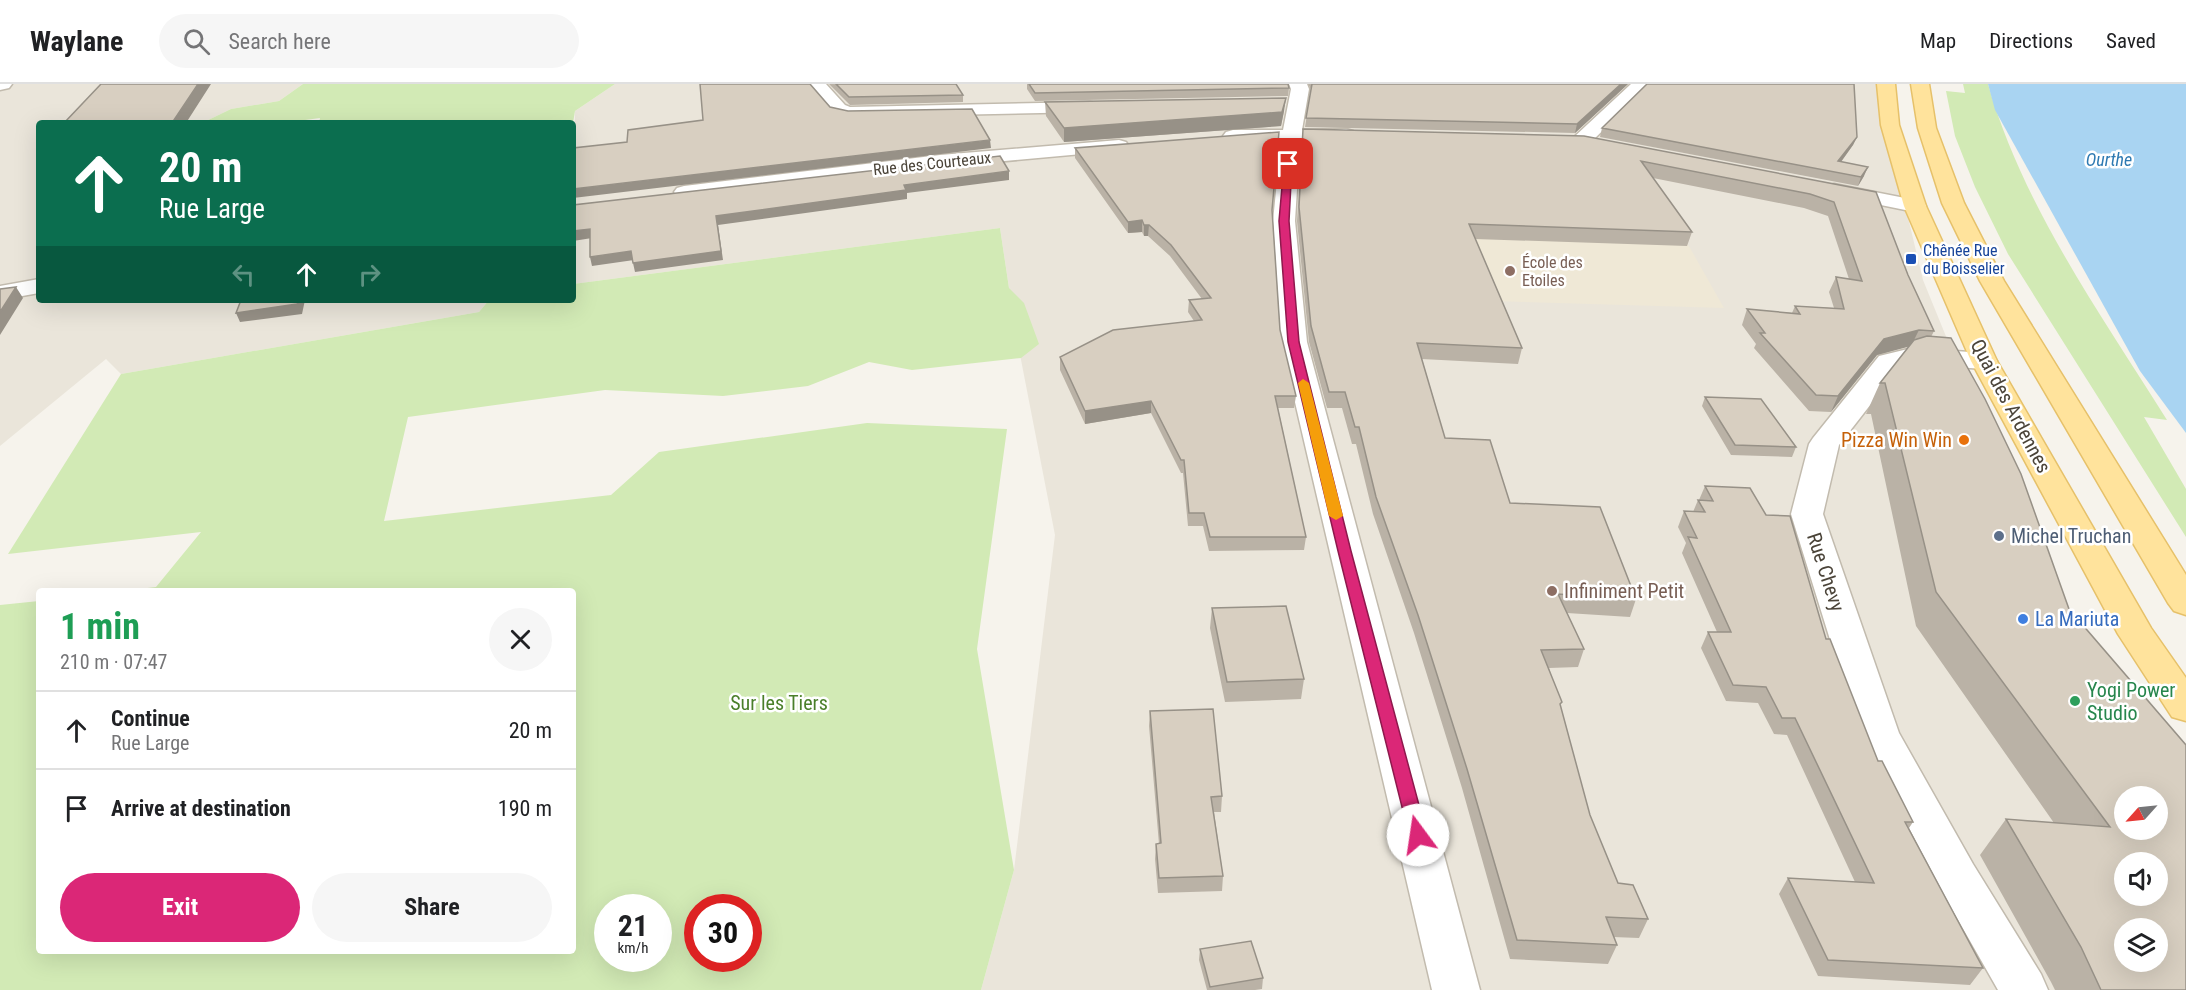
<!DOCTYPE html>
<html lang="en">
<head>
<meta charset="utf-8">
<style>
	body { margin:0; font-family:"Roboto Condensed",sans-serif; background:#f6f6f6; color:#202124; height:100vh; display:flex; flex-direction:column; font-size:22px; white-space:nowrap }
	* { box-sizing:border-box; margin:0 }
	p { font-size:20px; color:#757577 }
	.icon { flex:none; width:33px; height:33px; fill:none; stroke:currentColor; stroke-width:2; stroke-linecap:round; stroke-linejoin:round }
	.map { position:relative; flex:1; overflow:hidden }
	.details { position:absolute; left:36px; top:504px; width:540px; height:366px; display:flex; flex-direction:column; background:#fff; border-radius:6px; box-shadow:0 6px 24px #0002 }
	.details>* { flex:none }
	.hud { position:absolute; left:36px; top:36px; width:540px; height:183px; border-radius:6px; box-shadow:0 6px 24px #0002; background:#0b6e4f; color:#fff; overflow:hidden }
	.needle { width:39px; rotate:243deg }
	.fabs { position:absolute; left:2114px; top:702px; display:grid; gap:12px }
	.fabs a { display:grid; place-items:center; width:54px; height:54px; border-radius:50%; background:#fff; box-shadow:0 6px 24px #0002; font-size:30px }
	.speed { position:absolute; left:594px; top:810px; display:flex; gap:12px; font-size:30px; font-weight:700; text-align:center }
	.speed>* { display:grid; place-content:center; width:78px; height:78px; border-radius:50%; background:#fff; box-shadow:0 6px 24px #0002; line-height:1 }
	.speed small { font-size:15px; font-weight:400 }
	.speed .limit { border:9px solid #d22; background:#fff; color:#111 }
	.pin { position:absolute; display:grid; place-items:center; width:51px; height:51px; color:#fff; margin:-26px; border-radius:12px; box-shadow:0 3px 9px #0006 }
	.me { position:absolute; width:66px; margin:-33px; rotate:346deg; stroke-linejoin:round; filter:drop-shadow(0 0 4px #0008) }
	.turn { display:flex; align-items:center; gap:21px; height:126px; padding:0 24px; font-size:27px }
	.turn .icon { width:78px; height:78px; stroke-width:2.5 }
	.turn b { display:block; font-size:42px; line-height:51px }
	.lanes { display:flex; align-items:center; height:57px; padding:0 24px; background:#0003; justify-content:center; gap:30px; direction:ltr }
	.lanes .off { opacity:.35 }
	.round { display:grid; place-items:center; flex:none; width:63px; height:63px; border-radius:32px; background:#f6f6f6 }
	.summary { display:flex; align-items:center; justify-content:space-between; height:102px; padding:0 24px }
	h1 { font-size:36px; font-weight:700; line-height:45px; color:#1e9e55 }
	.button { display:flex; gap:12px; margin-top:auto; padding:12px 24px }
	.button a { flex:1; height:69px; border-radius:36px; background:#db2777; color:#fff; font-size:24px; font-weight:700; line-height:69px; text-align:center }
	.button a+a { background:#f6f6f6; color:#202124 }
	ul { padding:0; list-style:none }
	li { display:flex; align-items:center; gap:18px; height:78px; padding:0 24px; border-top:2px solid #e0e0e0 }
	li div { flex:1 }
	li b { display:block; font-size:22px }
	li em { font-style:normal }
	header { display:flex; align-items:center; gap:36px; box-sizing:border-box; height:84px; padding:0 30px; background:#fff; border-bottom:2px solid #e0e0e0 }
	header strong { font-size:28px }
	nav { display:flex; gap:33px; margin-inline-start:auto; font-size:21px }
	.search { width:420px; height:54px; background:#f6f6f6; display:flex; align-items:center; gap:15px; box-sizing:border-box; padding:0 21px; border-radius:33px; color:#757577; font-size:22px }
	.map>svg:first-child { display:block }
	.residential { fill:#eae5da; fill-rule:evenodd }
	.education { fill:#efe8d6 }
	.green { fill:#d2eab5; fill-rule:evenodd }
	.water { fill:#a9d4f2 }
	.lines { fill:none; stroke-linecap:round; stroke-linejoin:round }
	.street-casing { stroke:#c2bbae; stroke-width:3 }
	.primary-casing { stroke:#e6c16a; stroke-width:3 }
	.street { fill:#fff; fill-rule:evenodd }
	.primary { fill:#ffe39c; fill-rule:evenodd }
	.wall { fill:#bab2a6 }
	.shaded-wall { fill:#979187 }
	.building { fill:#d8cfc1; stroke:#979187; stroke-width:1.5; fill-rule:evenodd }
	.route { fill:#db2777; stroke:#8e194d; stroke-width:1.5 }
	.slow { fill:#f59e0b }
	.transit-dot { fill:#1a4fb4; stroke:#fff; stroke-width:2 }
	.education-dot { fill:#8d6e63; stroke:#fff; stroke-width:2 }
	.food-dot { fill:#e8710a; stroke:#fff; stroke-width:2 }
	.service-dot { fill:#5c6f8a; stroke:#fff; stroke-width:2 }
	.shop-dot { fill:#3f7fe0; stroke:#fff; stroke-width:2 }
	.leisure-dot { fill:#2e9e5b; stroke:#fff; stroke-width:2 }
	.labels { text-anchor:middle; stroke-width:5; stroke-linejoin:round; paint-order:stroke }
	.far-street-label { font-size:16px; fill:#4b4439; stroke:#fff }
	.far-transit-label { font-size:16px; fill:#164399; stroke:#fff; text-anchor:start }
	.far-education-label { font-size:16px; fill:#785e54; stroke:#fff; text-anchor:start }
	.far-water-label { font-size:18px; font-style:italic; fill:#2e7ab2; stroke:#fff }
	.street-label { font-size:20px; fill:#4b4439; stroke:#fff }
	.food-label { font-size:20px; fill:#c56008; stroke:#fff; text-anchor:end }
	.service-label { font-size:20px; fill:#4e5e75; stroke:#fff; text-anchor:start }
	.education-label { font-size:20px; fill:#785e54; stroke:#fff; text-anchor:start }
	.shop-label { font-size:20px; fill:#366cbe; stroke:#fff; text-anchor:start }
	.leisure-label { font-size:20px; fill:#27864d; stroke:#fff; text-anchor:start }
	.park-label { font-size:20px; fill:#4a7f2a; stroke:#fff }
</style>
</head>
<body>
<header>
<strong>Waylane</strong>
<div class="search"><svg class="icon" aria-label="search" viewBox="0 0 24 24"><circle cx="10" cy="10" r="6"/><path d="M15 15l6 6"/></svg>Search here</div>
<nav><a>Map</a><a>Directions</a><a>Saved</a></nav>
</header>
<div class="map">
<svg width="2186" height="906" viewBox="0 0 2186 906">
	<rect width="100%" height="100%" fill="#f6f3ec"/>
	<path class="residential" d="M0,0H303L279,17L231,25L202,39H39V216H489L479,228L121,290L106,275L0,362Z
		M615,0H1876L1923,196L2074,566L2186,698V906H981L1014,786L1055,451L1016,250L1000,144L573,200L575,27ZM2124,712H2157V746H2124ZM2124,778H2157V812H2124ZM2124,844H2157V878H2124Z"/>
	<path class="education" d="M1654,112L1690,164L1724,224L1492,217L1438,128Z"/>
	<path class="green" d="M303,0H615L575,27L573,39H319L320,34L283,39H202L231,25L279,17Z
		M1963,0H1988C2023,122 2100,229 2167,336L2144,333L2186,405V453L2008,170L1975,103L1955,52L1946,7L1965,9Z
		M1000,144L1009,204L1024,219L1039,260L1021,274L912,286L869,278L808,302L723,312L605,306L408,333L384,437L611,411L659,368L867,339L1007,345L977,565L1014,786L981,906H0V521L39,517V867H573V507H122L156,503L201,448L8,470L121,290L479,228L489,216H573V200ZM608,824H658V874H608ZM698,824H748V874H698Z"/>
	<path class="water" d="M1988,0H2186V349L2140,287L1995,26Z"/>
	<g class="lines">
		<defs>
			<path id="street" d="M0,0H12L9,4L0,6Z
				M807,0H826L845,21L850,23L1090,18L1096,19L1099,23L1096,27L1090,28L849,33L833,29Z
				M1289,0H1307L1309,5L1302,46L1346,45L1353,47L1355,51L1353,55L1346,57H1300L1295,137L1307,258L1480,906H1432L1281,258L1273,137L1281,57L1233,58L1226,56L1223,52L1226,48L1233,46H1283L1291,5Z
				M1631,0H1650L1588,61H1574L1571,57L1574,53Z
				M1119,56L1126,58L1129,62L1126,66L940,83L684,114L677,112L674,108L677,104L684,102L940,71Z
				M1834,100L1915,116L1923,117L1926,122L1923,127L1915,128L1827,110L1824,106L1827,102Z
				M39,195V209L0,216V202Z
				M1912,264L1984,269L1993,271L1997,277L1993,283L1984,285L1912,280L1899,284L1839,361L1823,430L1899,649L1973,780L2041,890L2048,906H1998L1941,806L1859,649L1791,430L1809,360L1813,354L1879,272Z"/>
			<path id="primary" d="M1877,0H1895L1899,41L1926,122L1997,277L2151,544L2186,594V637L2172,633L2118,550L1971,277L1904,122L1881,41Z
				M1911,0H1929L1936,44L1964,119L2004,197L2186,491V531L2174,527L2168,519L1980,197L1942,119L1918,44Z"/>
		</defs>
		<use href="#street" class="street-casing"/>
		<use href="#primary" class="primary-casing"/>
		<use href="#street" class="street"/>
		<use href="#primary" class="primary"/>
	</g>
	<path class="wall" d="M829,0H956L963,11V18L850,21Z
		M1027,0H1029L1289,4L1288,12L1035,17L1027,5Z
		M1308,0H1628L1575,49L1305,43L1311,5Z
		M1045,18L1284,27L1281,42L1064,58L1046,32Z
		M1602,44L1857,53L1853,61L1841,78L1864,92L1858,102L1600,53Z
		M1303,45L1584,52L1876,108L1908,191L1934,247L1931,253L2186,906H2055L2051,898L1980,771L2006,735L2054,739L1916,542L1871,330H1866L1880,299L1909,262L1877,271L1831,328L1809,327L1754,264L1756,260L1742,241L1747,225L1792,229L1795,222L1834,224L1829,208L1836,193L1849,195L1828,132L1804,124L1653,94L1692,148L1687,162L1475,155L1522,264L1518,280L1422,275L1445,354L1510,419L1636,515L1630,533L1567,529L1584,565L1578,583L1549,584L1561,623L1590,731L1618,799L1648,835L1639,854L1613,853L1617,861L1608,880L1510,875L1462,704L1414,549L1373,430L1356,360H1352L1342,324H1327L1309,258L1297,137Z
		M1075,64L1272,126L1280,246L1296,312L1294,324H1278L1306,453L1304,466L1209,467L1203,442H1188L1183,389H1181L1151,329L1085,340L1060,286V273L1194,237L1188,228L1189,216L1202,215L1170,172L1148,152H1144L1142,148L1128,149L1075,74Z
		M1705,313L1796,363L1792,373L1731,371L1702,322Z
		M1705,402L1826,555L1878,677L1913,738L1909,744L1983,884L1970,901L1818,892L1779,810L1788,794L1855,798L1787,651L1774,650L1758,619L1726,617L1701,564L1708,548H1717L1682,469L1686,459L1678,443L1684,427L1693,428L1698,416H1699Z
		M1212,524L1304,595L1301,615L1225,618L1210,544Z
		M1150,627L1222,712L1221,728H1214L1223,792L1222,807L1158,809L1155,775L1156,760H1159L1149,642Z
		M1200,865L1263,894L1262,905L1255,906H1207L1199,876Z"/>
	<path class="shaded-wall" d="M198,0H211L186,39H172Z
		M1621,0H1628L1575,49L1577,40Z
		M1286,14L1284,27L1281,42L1064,58V44Z
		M1857,53L1853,61L1835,86L1838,77Z
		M990,56L991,64L573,114V105Z
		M1868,83L1864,92L1858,102L1861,93Z
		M1009,87V96L907,109V115L718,141L723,176L635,188L633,179L716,132L904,101Z
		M1142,136V148L1128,149V138Z
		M1144,141H1149L1148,152H1144Z
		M590,145L592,154L573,157V147Z
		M631,167L634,176L592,182L590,173Z
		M16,203L23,214L0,251V228Z
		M299,216H305L302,230L240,238L236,229Z
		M1919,246L1911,262L1877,271L1831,328L1838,312L1884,255Z
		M1151,317V329L1085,340V327Z"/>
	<path class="building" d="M101,0H198L172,39H64Z
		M700,0H810L830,23L848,27L972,25L990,56L573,105V64L627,58L628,46L703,36Z
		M836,0H956L963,11L849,13Z
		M1029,0H1288L1289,4L1035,9Z
		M1312,0H1621L1577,40L1306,34Z
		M1647,0H1854L1857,53L1838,77L1868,83L1861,93L1602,44Z
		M1286,14L1282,28L1064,44L1045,18Z
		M1303,45L1584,52L1876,108L1908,191L1934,247L1919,246L1884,255L1838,312L1816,311L1760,249H1765L1747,225L1800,230L1795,222L1844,225L1836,193L1862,197L1834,118L1810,110L1641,77L1692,148L1469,140L1522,264L1417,259L1445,354L1490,356L1510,419L1600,423L1636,515L1558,510L1584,565L1541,566L1562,618L1560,620L1590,731L1618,799L1633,801L1648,835L1606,833L1617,861L1517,856L1467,685L1418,531L1376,413L1359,343H1355L1345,308H1329L1311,242L1299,123Z
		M1279,48L1272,126L1280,246L1296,312H1275L1306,453H1210L1204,429H1189L1184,376H1181L1151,317L1085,327L1060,273L1113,246L1202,236L1189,216L1211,214L1171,161L1149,141H1144L1142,136L1128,138L1075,64Z
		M1000,72L1009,87L904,101L906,106L716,132L721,167L633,179L631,167L590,173V145L573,147V121Z
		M16,203L0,228V205Z
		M241,216H299L297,220L236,229Z
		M1927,252L1951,254L1985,315L2021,390L2069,525L2186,661V906H2101L2081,863L2006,735L2110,743L1936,508L1885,299H1880L1914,256ZM2124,712H2157V746H2124ZM2124,778H2157V812H2124ZM2124,844H2157V878H2124Z
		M1705,313L1761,315L1796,363L1735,361Z
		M1705,402L1750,404L1766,431L1790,432L1826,555H1830L1878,677H1882L1913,738H1905L1983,884L1828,876L1788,794L1874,799L1795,634H1782L1766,603L1733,601L1708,548H1731L1688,453L1697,454L1684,427L1705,428L1698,416L1713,417Z
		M1286,522L1304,595L1227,598L1212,524Z
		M1213,625L1222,712L1211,713L1223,792L1159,794L1156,760L1161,759L1150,627Z
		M1251,857L1263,894L1210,903L1200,865Z"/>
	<path class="route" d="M1288,78L1292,80L1289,137L1299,258L1351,467L1427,751L1424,756L1418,758L1412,756L1409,751L1338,467L1288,258L1279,137L1284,80Z"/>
	<path class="slow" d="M1303,295L1309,299L1343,432L1336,436L1329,432L1298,299Z"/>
	<rect class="transit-dot" x="1905" y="169" width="12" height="12" rx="3"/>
	<g class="education-dot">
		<circle cx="1510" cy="187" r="6"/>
		<circle cx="1552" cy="507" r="6"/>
	</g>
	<circle class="food-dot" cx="1964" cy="356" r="6"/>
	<circle class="service-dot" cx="1999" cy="452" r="6"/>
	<circle class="shop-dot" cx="2023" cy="535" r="6"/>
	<circle class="leisure-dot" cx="2075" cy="617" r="6"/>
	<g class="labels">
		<g class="far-street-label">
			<text transform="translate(932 79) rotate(-6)" y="6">Rue des Courteaux</text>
		</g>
		<g class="far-transit-label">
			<text x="1923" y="172">Chênée Rue<tspan x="1923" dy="18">du Boisselier</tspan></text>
		</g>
		<g class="far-education-label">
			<text x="1522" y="184">École des<tspan x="1522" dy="18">Etoiles</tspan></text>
		</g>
		<g class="far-water-label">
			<text x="2109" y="82">Ourthe</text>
		</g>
		<g class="street-label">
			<text transform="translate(2011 322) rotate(62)" y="7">Quai des Ardennes</text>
			<text transform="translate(1826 488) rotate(72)" y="7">Rue Chevy</text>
		</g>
		<g class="food-label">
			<text x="1952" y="363">Pizza Win Win</text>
		</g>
		<g class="service-label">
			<text x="2011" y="459">Michel Truchan</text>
		</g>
		<g class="education-label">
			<text x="1564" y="514">Infiniment Petit</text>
		</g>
		<g class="shop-label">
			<text x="2035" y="542">La Mariuta</text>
		</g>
		<g class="leisure-label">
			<text x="2087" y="613">Yogi Power<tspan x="2087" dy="23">Studio</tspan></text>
		</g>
		<g class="park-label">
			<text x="779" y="626">Sur les Tiers</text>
		</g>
	</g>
</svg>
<div class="fabs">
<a><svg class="needle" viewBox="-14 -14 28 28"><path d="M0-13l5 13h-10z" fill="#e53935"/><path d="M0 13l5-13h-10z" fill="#757577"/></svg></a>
<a><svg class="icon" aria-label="sound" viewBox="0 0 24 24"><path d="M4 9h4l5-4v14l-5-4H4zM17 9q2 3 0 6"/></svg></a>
<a><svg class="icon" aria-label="layers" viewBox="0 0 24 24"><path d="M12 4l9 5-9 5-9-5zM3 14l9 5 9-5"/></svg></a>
</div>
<div class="speed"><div>21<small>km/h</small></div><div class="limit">30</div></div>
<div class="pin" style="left:1288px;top:80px;background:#d93025"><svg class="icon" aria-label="arrive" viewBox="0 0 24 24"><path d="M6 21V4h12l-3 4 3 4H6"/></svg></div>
<svg class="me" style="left:1418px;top:751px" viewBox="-20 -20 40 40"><circle r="19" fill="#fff"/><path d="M0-13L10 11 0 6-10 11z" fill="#db2777"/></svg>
<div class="hud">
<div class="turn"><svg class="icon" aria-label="ahead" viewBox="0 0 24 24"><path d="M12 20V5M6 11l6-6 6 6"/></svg><div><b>20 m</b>Rue Large</div></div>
<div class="lanes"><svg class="icon off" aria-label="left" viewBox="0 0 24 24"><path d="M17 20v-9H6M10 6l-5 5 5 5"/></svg><svg class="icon" aria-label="ahead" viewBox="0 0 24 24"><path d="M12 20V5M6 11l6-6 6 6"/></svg><svg class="icon off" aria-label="right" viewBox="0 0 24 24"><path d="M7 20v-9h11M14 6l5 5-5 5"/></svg></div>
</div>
<section class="details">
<div class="summary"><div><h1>1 min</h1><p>210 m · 07:47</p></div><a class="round"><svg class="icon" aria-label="close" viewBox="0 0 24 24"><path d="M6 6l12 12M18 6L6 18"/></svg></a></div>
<ul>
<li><svg class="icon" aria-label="ahead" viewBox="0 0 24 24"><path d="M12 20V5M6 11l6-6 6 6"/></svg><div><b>Continue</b><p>Rue Large</p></div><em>20 m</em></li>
<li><svg class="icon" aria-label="arrive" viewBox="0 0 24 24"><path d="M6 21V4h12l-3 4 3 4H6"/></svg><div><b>Arrive at destination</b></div><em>190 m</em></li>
</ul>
<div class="button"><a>Exit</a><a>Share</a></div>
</section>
</div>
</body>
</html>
